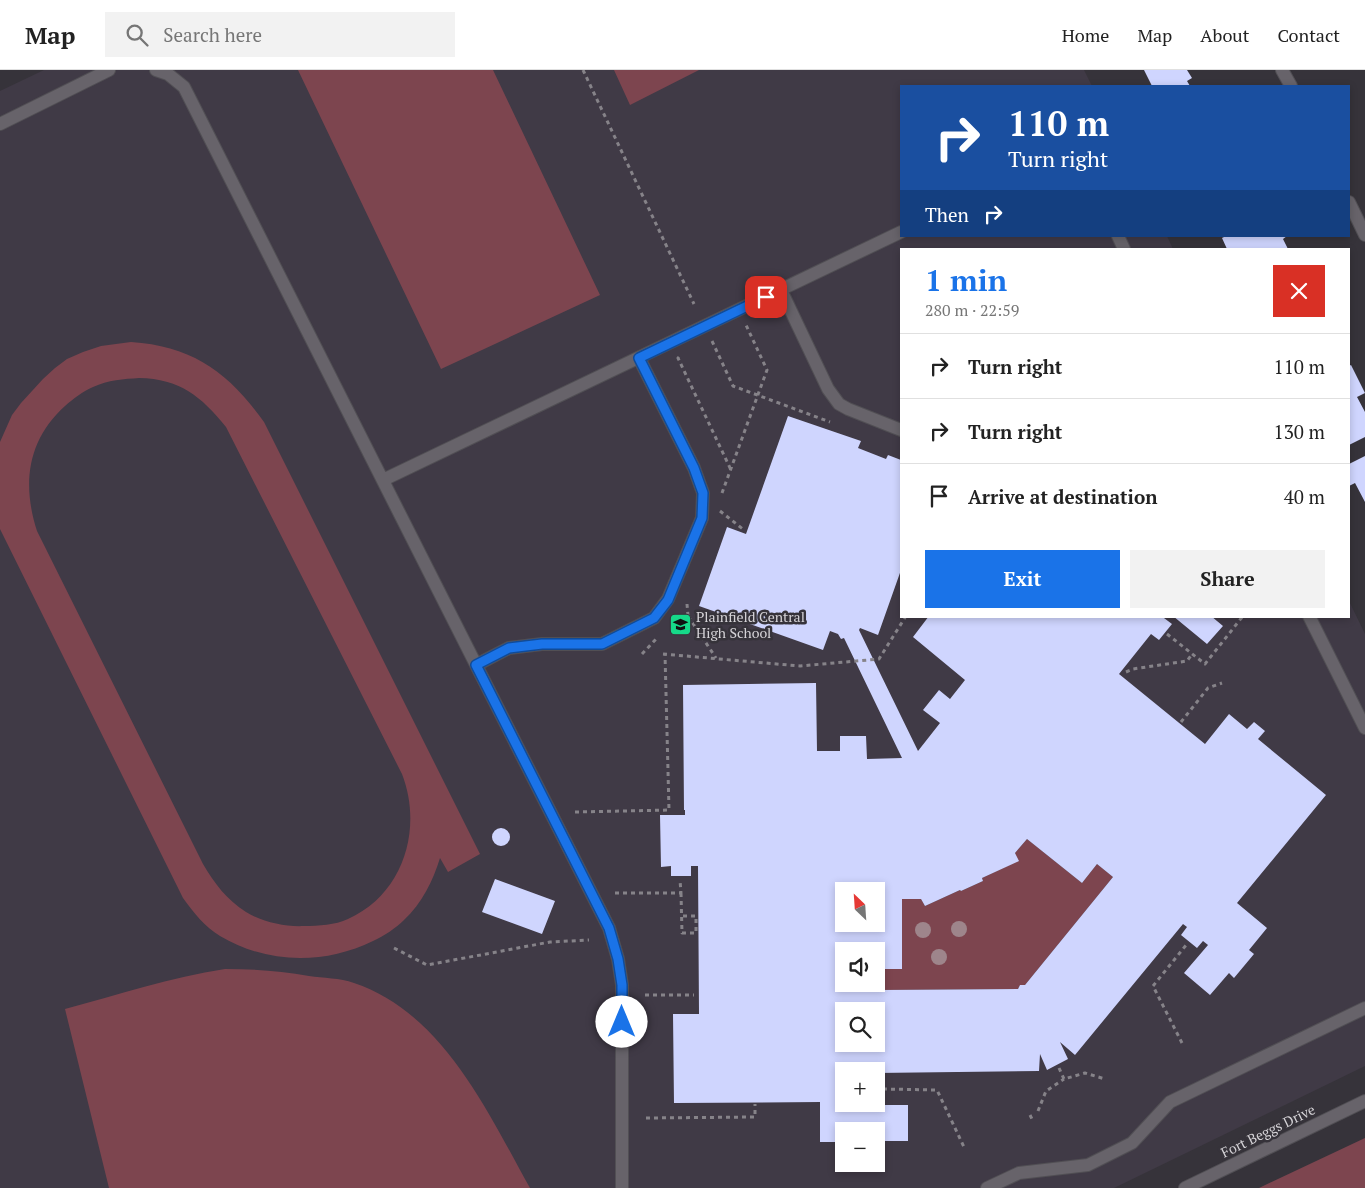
<!DOCTYPE html>
<html lang="en">
<head>
<meta charset="utf-8">
<style>
	body { margin:0; font-family:"PT Serif",serif; background:#f2f2f2; color:#222; height:100vh; display:flex; flex-direction:column; font-size:19px; white-space:nowrap }
	* { box-sizing:border-box; margin:0 }
	p { font-size:16px; color:#767676 }
	.icon { flex:none; width:28px; height:28px; fill:none; stroke:currentColor; stroke-width:2; stroke-linecap:round; stroke-linejoin:round }
	.map { position:relative; flex:1; overflow:hidden }
	.panel { position:absolute; left:900px; top:178px; width:450px; height:370px; display:flex; flex-direction:column; background:#fff; border-radius:0px; box-shadow:0 2px 8px #0003 }
	.panel>* { flex:none }
	.top-card { position:absolute; left:900px; top:15px; width:450px; height:152px; border-radius:0px; box-shadow:0 2px 8px #0003; background:#1a4fa0; color:#fff; overflow:hidden }
	.needle { width:32px; rotate:335deg }
	.fabs { position:absolute; left:835px; top:812px; display:grid; gap:10px }
	.fabs a { display:grid; place-items:center; width:50px; height:50px; border-radius:0px; background:#fff; box-shadow:0 2px 8px #0003; font-size:25px }
	.pin { position:absolute; display:grid; place-items:center; width:42px; height:42px; color:#fff; margin:-21px; border-radius:10px; box-shadow:0 2px 8px #0006 }
	.me { position:absolute; width:55px; margin:-28px; rotate:0deg; stroke-linejoin:round; filter:drop-shadow(0 0 4px #0008) }
	.turn { display:flex; align-items:center; gap:18px; height:105px; padding:0 25px; font-size:22px }
	.turn .icon { width:65px; height:65px; stroke-width:2.5 }
	.turn b { display:block; font-size:35px; line-height:42px }
	.then { display:flex; align-items:center; height:48px; padding:0 25px; background:#0003; gap:10px; font-size:19px }
	.round { display:grid; place-items:center; flex:none; width:52px; height:52px; border-radius:0px; background:#f2f2f2 }
	.summary { display:flex; align-items:center; justify-content:space-between; height:85px; padding:0 25px }
	h1 { font-size:30px; font-weight:600; line-height:38px; color:#1a73e8 }
	.button { display:flex; gap:10px; margin-top:auto; padding:10px 25px }
	.button a { flex:1; height:58px; border-radius:0px; background:#1a73e8; color:#fff; font-size:20px; font-weight:600; line-height:58px; text-align:center }
	.button a+a { background:#f2f2f2; color:#222 }
	ul { padding:0; list-style:none }
	li { display:flex; align-items:center; gap:15px; height:65px; padding:0 25px; border-top:1px solid #e0e0e0 }
	li div { flex:1 }
	li b { display:block; font-size:19px }
	li em { font-style:normal }
	header { display:flex; align-items:center; gap:30px; box-sizing:border-box; height:70px; padding:0 25px; background:#fff; border-bottom:1px solid #e0e0e0 }
	header strong { font-size:24px }
	nav { display:flex; gap:28px; margin-inline-start:auto; font-size:18px }
	.search { width:350px; height:45px; background:#f2f2f2; display:flex; align-items:center; gap:12px; box-sizing:border-box; padding:0 18px; border-radius:0px; color:#767676; font-size:19px }
	.map>svg:first-child { display:block }
	.built { fill:#403a46; fill-rule:evenodd }
	.green { fill:#7d454f; fill-rule:evenodd }
	.building { fill:#cfd5fe; fill-rule:evenodd }
	.lines { fill:none; stroke-linecap:round; stroke-linejoin:round }
	.service-casing { stroke:#514f54; stroke-width:14 }
	.minor-casing { stroke:#514f54; stroke-width:14 }
	.tertiary-casing { stroke:#514f54; stroke-width:14 }
	.path { stroke:#868389; stroke-width:3; stroke-dasharray:4 4; stroke-linecap:butt }
	.service { stroke:#67636a; stroke-width:12 }
	.minor { stroke:#67636a; stroke-width:12 }
	.tertiary { stroke:#67636a; stroke-width:12 }
	.tree { fill:#9e858b }
	.route-casing { stroke:#114b97; stroke-width:12 }
	.route { stroke:#1a73e8; stroke-width:9 }
	.labels { text-anchor:middle; stroke-width:5; stroke-linejoin:round; paint-order:stroke }
	.poi-label { font-size:14px; fill:#d5d3d7; stroke:#36333a; text-anchor:start }
	.street-label { font-size:14px; fill:#d5d3d7; stroke:#36333a }
</style>
</head>
<body>
<header>
<strong>Map</strong>
<div class="search"><svg class="icon" aria-label="search" viewBox="0 0 24 24"><circle cx="10" cy="10" r="6"/><path d="M15 15l6 6"/></svg>Search here</div>
<nav><a>Home</a><a>Map</a><a>About</a><a>Contact</a></nav>
</header>
<div class="map">
<svg width="1365" height="1118" viewBox="0 0 1365 1118">
	<rect width="100%" height="100%" fill="#36333a"/>
	<path class="built" d="M44,0H1084L1092,16H901V166H1167L1173,179H901V546H1349V531L1365,564V996L1114,1118H0V21ZM844,821H876V854H844ZM844,881H876V914H844ZM844,941H876V974H844ZM844,1001H876V1034H844ZM844,1061H876V1094H844Z"/>
	<path class="green" d="M298,0H493L600,225L441,299Z
		M614,0H699L630,35Z
		M131,272C193,276 229,303 264,352L480,784L448,802L440,788C433,811 422,833 404,850C396,858 384,866 373,871C324,895 267,894 220,866C205,857 193,842 183,828L0,459V372L12,345L21,333L43,309L55,298L67,289L83,282L101,276ZM139,308C180,309 201,326 226,357L402,704C423,758 404,824 348,849C335,855 319,856 304,856C285,857 262,852 246,842C227,830 214,813 203,794L37,461C22,415 27,370 65,336C73,329 83,321 93,317C108,310 124,309 139,308Z
		M1027,769L1082,813L1097,794L1113,807L1025,915H1020L1018,919L877,920V899H902V829H921L925,836L960,820L961,821L983,811L982,808L1018,791L1015,783Z
		M225,899C253,899 281,901 309,906C323,908 340,908 354,913C443,943 487,1041 530,1118H109L65,939C118,925 171,907 225,899Z
		M1365,1068V1118H1259Z"/>
	<path class="building" d="M1144,0H1187L1192,8L1187,11L1190,16H1152Z
		M1226,166H1287L1283,169L1288,179H1227L1222,168Z
		M1351,295L1365,323L1357,327L1365,342V367L1349,375V296Z
		M788,346L861,371L858,378L886,389L888,385L901,390V500L878,565L860,558L859,560L918,681L940,653L923,640L939,620L950,629L965,610L913,567L929,546H1165L1164,548L1172,554L1159,570L1151,564L1119,604L1205,674L1229,644L1247,659L1254,652L1265,661L1258,669L1326,725L1237,833L1267,858L1249,880L1254,884L1234,908L1229,903L1210,925L1184,903L1208,875L1203,871L1197,878L1181,865L1187,857L1183,854L1075,985L1060,972L1068,989L1047,1000L1040,984L1039,1001L876,1003V1001H844V1034H870V1035H908V1071H880V1077H876V1061H844V1072H820V1032L674,1033L673,944H699L698,796H691V806H671V796L661,797L660,745H685V740H684L683,615L816,613L817,681H840V666H866L867,689L902,688L844,568L841,569L838,564L830,561L823,580L699,536L727,457L746,464ZM1027,769L1082,813L1097,794L1113,807L1025,915H1020L1018,919L877,920V914H844V881H876V899H902V829H921L925,836L960,820L961,821L983,811L982,808L1019,791L1015,783ZM844,821H876V854H844ZM844,941H876V974H844Z
		M1365,386V432L1355,413L1349,416V394Z
		M1173,546H1211L1223,556L1207,574Z
		M492 767a9 9 0 1 1 18 0a9 9 0 1 1-18 0Z
		M495,809L555,831L542,864L482,842Z"/>
	<g class="lines">
		<defs>
			<path id="service" d="M156,0L168,4L184,17L609,858L618,889L622,915V1118
				M0,54L109,0
				M1118,166L1124,179
				M781,220L828,319L839,334L848,339L901,360
				M383,410L901,162
				M1309,546L1365,658
				M476,595L509,578L542,574H602L654,548L668,529L702,448L703,423L694,398L639,288
				M987,1118L1019,1103L1088,1095L1132,1073L1170,1032L1365,938"/>
			<path id="minor" d="M1282,0L1291,16
				M1349,132L1365,165"/>
			<path id="tertiary" d="M1185,1118L1365,1031"/>
		</defs>
		<use href="#service" class="service-casing"/>
		<use href="#minor" class="minor-casing"/>
		<use href="#tertiary" class="tertiary-casing"/>
		<path class="path" d="M583,0L694,234
			M712,271L733,316L830,352
			M679,287L678,288L731,400
			M722,423L767,300L746,255
			M720,441L744,460
			M687,534L688,546
			M674,553L688,546L716,588
			M1167,564L1205,594L1243,546
			M642,584L657,568
			M663,584L731,590L800,596L879,589L906,546
			M1126,602L1133,599L1187,591L1192,584
			M1181,652L1208,618L1222,613
			M575,742L669,740L665,584
			M615,823H681L680,810
			M681,823L682,863H696V846H682
			M394,878L427,895L550,872L589,870
			M645,925H694
			M1182,973L1153,916L1187,874
			M1059,998L1064,1009L1085,1003L1105,1009
			M883,1019L937,1020L964,1077
			M1038,1041L1046,1021L1064,1009
			M1030,1045L1032,1049
			M646,1048L755,1047V1034"/>
		<use href="#service" class="service"/>
		<use href="#minor" class="minor"/>
		<use href="#tertiary" class="tertiary"/>
	</g>
	<g class="tree">
		<circle cx="959" cy="859" r="8"/>
		<circle cx="923" cy="860" r="8"/>
		<circle cx="939" cy="887" r="8"/>
	</g>
	<g class="lines">
		<defs>
			<path id="route" d="M622,952V915L618,889L609,858L476,595L509,578L542,574H602L654,548L668,530L702,448L703,423L694,398L639,288L766,227"/>
		</defs>
		<use href="#route" class="route-casing"/>
		<use href="#route" class="route"/>
	</g>
	<defs>
		<symbol id="school-square" viewBox="-11 -11 22 22"><rect x="-9" y="-9" width="18" height="18" rx="4" fill="#16d989" stroke="#36333a"/><path d="M0-5L7-2L0 1L-7-2ZM-4 1L0 2.5L4 1V4Q0 6-4 4Z" fill="#111"/></symbol>
	</defs>
	<g fill-rule="evenodd">
		<use href="#school-square" x="668" y="542" width="25" height="25"/>
	</g>
	<g class="labels">
		<g class="poi-label">
			<text x="696" y="552">Plainfield Central<tspan x="696" dy="16">High School</tspan></text>
		</g>
		<g class="street-label">
			<text transform="translate(1268 1061) rotate(-26)" y="5">Fort Beggs Drive</text>
		</g>
	</g>
</svg>
<div class="fabs">
<a><svg class="needle" viewBox="-14 -14 28 28"><path d="M0-13l5 13h-10z" fill="#e53935"/><path d="M0 13l5-13h-10z" fill="#767676"/></svg></a>
<a><svg class="icon" aria-label="sound" viewBox="0 0 24 24"><path d="M4 9h4l5-4v14l-5-4H4zM17 9q2 3 0 6"/></svg></a>
<a><svg class="icon" aria-label="search" viewBox="0 0 24 24"><circle cx="10" cy="10" r="6"/><path d="M15 15l6 6"/></svg></a>
<a>+</a>
<a>−</a>
</div>
<div class="pin" style="left:766px;top:227px;background:#d93025"><svg class="icon" aria-label="arrive" viewBox="0 0 24 24"><path d="M6 21V4h12l-3 4 3 4H6"/></svg></div>
<svg class="me" style="left:622px;top:952px" viewBox="-20 -20 40 40"><circle r="19" fill="#fff"/><path d="M0-13L10 11 0 6-10 11z" fill="#1a73e8"/></svg>
<div class="top-card">
<div class="turn"><svg class="icon" aria-label="right" viewBox="0 0 24 24"><path d="M7 20v-9h11M14 6l5 5-5 5"/></svg><div><b>110 m</b>Turn right</div></div>
<div class="then">Then<svg class="icon" aria-label="right" viewBox="0 0 24 24"><path d="M7 20v-9h11M14 6l5 5-5 5"/></svg></div>
</div>
<section class="panel">
<div class="summary"><div><h1>1 min</h1><p>280 m · 22:59</p></div><a class="round" style="background:#d93025;color:#fff"><svg class="icon" aria-label="close" viewBox="0 0 24 24"><path d="M6 6l12 12M18 6L6 18"/></svg></a></div>
<ul>
<li><svg class="icon" aria-label="right" viewBox="0 0 24 24"><path d="M7 20v-9h11M14 6l5 5-5 5"/></svg><div><b>Turn right</b></div><em>110 m</em></li>
<li><svg class="icon" aria-label="right" viewBox="0 0 24 24"><path d="M7 20v-9h11M14 6l5 5-5 5"/></svg><div><b>Turn right</b></div><em>130 m</em></li>
<li><svg class="icon" aria-label="arrive" viewBox="0 0 24 24"><path d="M6 21V4h12l-3 4 3 4H6"/></svg><div><b>Arrive at destination</b></div><em>40 m</em></li>
</ul>
<div class="button"><a>Exit</a><a>Share</a></div>
</section>
</div>
</body>
</html>
